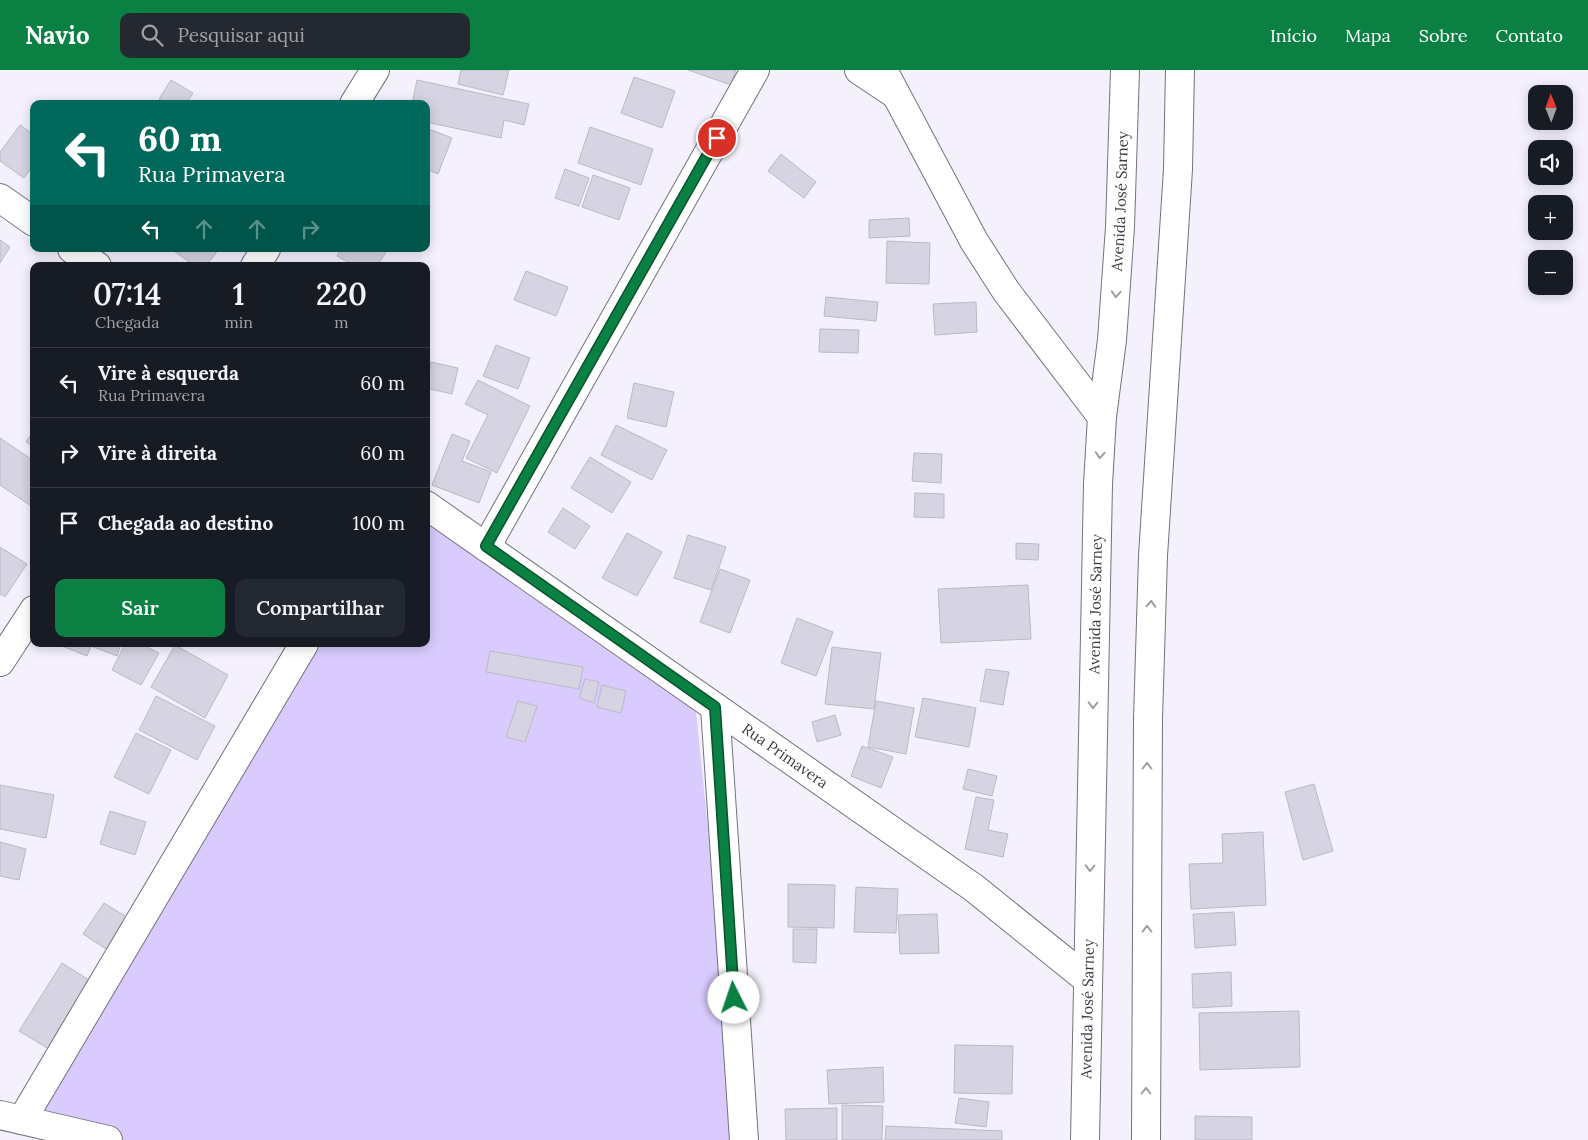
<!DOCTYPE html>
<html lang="pt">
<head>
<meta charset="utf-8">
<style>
	body { margin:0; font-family:Lora,serif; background:#242831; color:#f1f3f6; height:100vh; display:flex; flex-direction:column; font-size:19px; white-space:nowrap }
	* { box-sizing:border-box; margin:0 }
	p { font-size:16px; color:#9ea1a6 }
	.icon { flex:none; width:28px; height:28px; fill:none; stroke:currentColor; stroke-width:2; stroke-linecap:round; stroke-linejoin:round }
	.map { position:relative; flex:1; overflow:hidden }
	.panel { position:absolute; left:30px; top:192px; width:400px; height:385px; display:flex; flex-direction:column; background:#171b24; border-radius:10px; box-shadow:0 2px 12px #0003 }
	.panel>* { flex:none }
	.guide { position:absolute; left:30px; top:30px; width:400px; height:152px; border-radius:10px; box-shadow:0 2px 12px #0003; background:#00695c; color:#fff; overflow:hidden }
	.needle { width:32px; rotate:359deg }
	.tools { position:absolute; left:1528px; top:15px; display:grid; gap:10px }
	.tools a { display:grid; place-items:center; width:45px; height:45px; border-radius:10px; background:#171b24; box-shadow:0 2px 12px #0003; font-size:25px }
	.pin { position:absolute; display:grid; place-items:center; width:42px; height:42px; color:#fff; margin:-21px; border:2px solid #fff; border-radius:50%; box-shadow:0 1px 5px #0007 }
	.me { position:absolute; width:55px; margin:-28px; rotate:356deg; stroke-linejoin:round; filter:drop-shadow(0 0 4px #0008) }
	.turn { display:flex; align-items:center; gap:18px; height:105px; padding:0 25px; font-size:22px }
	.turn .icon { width:65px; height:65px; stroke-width:2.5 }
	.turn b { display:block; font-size:35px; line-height:42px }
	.lanes { display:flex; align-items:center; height:48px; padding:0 25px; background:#0003; justify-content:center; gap:25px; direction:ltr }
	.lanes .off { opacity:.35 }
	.eta { display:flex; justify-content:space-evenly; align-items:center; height:85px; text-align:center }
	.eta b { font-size:30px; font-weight:600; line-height:35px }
	.button { display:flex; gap:10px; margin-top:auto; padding:10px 25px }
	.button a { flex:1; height:58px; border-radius:10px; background:#0b8043; color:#fff; font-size:20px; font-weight:600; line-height:58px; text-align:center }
	.button a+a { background:#242831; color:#f1f3f6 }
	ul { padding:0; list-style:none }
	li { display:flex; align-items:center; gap:15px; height:70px; padding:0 25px; border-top:1px solid #363941 }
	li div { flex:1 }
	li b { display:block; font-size:19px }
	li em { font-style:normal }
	header { display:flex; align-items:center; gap:30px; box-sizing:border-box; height:70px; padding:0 25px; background:#0b8043; color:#fff }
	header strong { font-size:24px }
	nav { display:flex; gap:28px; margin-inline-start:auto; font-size:18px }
	.search { width:350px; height:45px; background:#242831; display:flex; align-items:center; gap:12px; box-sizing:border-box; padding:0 18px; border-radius:10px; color:#9ea1a6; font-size:19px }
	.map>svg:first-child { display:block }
	.green { fill:#d9cbfe }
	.building { fill:#d6d3e2; stroke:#bbb8c7 }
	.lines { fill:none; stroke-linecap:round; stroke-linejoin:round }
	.minor-casing { stroke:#75717f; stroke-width:30 }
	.secondary-casing { stroke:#75717f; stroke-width:30 }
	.minor { stroke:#fff; stroke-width:28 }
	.secondary { stroke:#fff; stroke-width:28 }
	.oneway { stroke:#9e9da0 }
	.route-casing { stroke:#07532c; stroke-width:12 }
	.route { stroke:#0b8043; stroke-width:9 }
	.labels { text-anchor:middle; stroke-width:5; stroke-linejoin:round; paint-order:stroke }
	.street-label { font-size:15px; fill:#3c3b41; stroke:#fff }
</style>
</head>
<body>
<header>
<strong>Navio</strong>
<div class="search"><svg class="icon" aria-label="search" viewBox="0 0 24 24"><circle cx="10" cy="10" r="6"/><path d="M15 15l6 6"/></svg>Pesquisar aqui</div>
<nav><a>Início</a><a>Mapa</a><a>Sobre</a><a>Contato</a></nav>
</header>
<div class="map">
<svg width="1588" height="1070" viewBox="0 0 1588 1070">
	<rect width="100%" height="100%" fill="#f4f1fd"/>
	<path class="green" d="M426,435L694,622L740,1070H108L22,1050L304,574H426Z"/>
	<path class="building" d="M461,0H509L503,25L458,14Z
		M688,0H736L731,15Z
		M634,7L675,21L662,58L621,43Z
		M171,10L193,23L186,34H167L159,29Z
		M417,10L529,34L524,55L504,50L501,68L426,52V34H412Z
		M20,55L34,65V94L24,108L0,91V82Z
		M590,57L653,79L641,115L578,93Z
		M426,58L452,68L438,104L426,99Z
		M781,84L816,112L804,128L768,101Z
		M565,99L589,108L579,136L555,128Z
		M593,105L630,118L619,150L582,137Z
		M909,148L910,166L869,168V150Z
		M0,170L10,177L0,193Z
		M887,171L930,173L929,214L886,213Z
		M171,179H219L206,196H195Z
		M341,179H388L377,196H355L337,186Z
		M526,201L568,217L556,246L514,230Z
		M826,227L878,232L876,251L824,246Z
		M976,232L977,262L935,265L933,234Z
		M820,259L859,260L858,283L819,282Z
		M496,275L530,288L518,319L483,306Z
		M431,292L458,298L452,324L426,318Z
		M478,310L530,336L497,403L466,388L488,345L465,334Z
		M634,313L674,322L666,357L627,348Z
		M616,355L667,380L652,410L601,385Z
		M34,360V377L26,372Z
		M452,364L470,371L462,391L491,402L479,433L432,415Z
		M0,368L34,391V438L0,415Z
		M914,383L942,384L941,413L912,411Z
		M590,387L631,412L612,443L571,418Z
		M915,423L944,424V448L914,447Z
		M563,438L590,456L575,479L548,462Z
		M627,463L662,482L637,526L602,508Z
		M688,465L726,477L711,520L674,508Z
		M1016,473L1039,474L1038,490L1016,489Z
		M0,477L27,494L5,527L0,524Z
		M720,499L750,510L730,563L700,552Z
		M1028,515L1031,569L941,573L938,519Z
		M797,548L833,562L816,606L781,593Z
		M57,574H121L117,586L91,576L87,586Z
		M125,574H141L159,583L141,615L112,600Z
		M175,575L228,605L205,648L151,617Z
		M832,577L881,583L874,639L825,634Z
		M490,581L583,597L579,619L486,602Z
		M986,599L1009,602L1003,635L980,631Z
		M585,609L599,612L594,633L579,628Z
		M602,615L626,621L621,643L597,637Z
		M156,626L215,656L197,690L139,660Z
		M923,628L976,638L969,677L915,667Z
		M518,631L537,636L525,672L506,667Z
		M876,631L914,638L906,684L868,677Z
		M835,645L841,665L817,672L812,652Z
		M136,663L171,680L149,724L114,707Z
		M862,676L893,687L881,718L851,706Z
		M968,699L997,706L992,726L963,719Z
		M1314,714L1333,781L1303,790L1285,722Z
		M0,715L54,725L46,768L0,759Z
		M976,727L994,730L988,760L1008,764L1003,787L965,779Z
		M110,741L146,752L135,785L100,774Z
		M1263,762L1266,835L1191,839L1189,794L1223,793L1222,764Z
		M0,772L26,779L19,810L0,806Z
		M788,814L835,815L834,858L788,857Z
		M856,817L898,819L896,863L854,862Z
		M104,833L138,854L117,886L83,864Z
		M1234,842L1236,875L1195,878L1193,844Z
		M937,844L939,883L900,884L898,845Z
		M793,859H817L816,893L793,892Z
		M62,893L100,917L59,985L19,961Z
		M1231,902L1232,936L1193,938L1192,904Z
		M1299,941L1300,997L1200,1000L1199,943Z
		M955,975L1013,976L1012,1024L954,1023Z
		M883,997L884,1032L829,1034L827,1000Z
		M959,1028L989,1032L986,1057L955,1053Z
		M842,1035L883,1036L882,1070H842Z
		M837,1038V1070H786L785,1039Z
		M1195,1046L1252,1047V1070H1195Z
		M886,1056L1002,1061V1070H885Z"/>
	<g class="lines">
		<defs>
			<g id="minor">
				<path d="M859,0L895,24"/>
				<path d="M883,0L974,171L1006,221L1102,347"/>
				<path d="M354,34L375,0"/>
				<path d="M0,128L34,152"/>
				<path d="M72,179L97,196"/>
				<path d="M255,196L266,179"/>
				<path id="s1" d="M426,435L974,818L1088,910"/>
				<path d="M486,477L755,0"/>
				<path d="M0,592L34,540"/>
				<path d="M715,637L744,1070"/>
				<path d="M0,1045L108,1070"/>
				<path d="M22,1050L304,574"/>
			</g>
			<g id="secondary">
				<path id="s2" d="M1085,1070L1098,414L1102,347L1112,270L1120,157L1125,0"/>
				<path d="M1146,1070L1148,649L1153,486L1178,99L1180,0"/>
			</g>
		</defs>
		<use href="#minor" class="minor-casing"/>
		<use href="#secondary" class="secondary-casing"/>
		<use href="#minor" class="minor"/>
		<use href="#secondary" class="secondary"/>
	</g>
	<defs><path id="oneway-chevron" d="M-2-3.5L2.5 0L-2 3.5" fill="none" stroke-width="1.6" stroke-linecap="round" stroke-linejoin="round" transform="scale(1.25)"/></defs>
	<g class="oneway">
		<use href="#oneway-chevron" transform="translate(1116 224) rotate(94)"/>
		<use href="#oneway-chevron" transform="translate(1100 385) rotate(94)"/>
		<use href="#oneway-chevron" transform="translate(1151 534) rotate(-88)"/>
		<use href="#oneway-chevron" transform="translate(1093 635) rotate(91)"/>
		<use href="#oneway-chevron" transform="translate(1147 696) rotate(-90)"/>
		<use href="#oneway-chevron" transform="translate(1090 798) rotate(91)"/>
		<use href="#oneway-chevron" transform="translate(1147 859) rotate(-90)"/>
		<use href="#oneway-chevron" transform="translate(1146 1021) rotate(-90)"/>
	</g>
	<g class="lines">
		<defs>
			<path id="route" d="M717,68L486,476L715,637L734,928"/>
		</defs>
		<use href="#route" class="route-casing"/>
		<use href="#route" class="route"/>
	</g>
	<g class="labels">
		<g class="street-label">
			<text dy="5" stroke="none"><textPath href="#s2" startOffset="940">Avenida José Sarney</textPath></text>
			<text dy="5" stroke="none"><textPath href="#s2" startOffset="536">Avenida José Sarney</textPath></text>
			<text dy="5" stroke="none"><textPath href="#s1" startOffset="438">Rua Primavera</textPath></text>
			<text dy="5" stroke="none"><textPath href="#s2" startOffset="131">Avenida José Sarney</textPath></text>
		</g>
	</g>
</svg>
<div class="tools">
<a><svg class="needle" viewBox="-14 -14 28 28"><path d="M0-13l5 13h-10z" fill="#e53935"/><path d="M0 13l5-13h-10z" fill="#9ea1a6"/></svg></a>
<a><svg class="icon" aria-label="sound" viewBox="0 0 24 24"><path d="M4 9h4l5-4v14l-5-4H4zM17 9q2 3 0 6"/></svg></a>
<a>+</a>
<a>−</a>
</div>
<div class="pin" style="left:717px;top:68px;background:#d93025"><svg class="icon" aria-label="arrive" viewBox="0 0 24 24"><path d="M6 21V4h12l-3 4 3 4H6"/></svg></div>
<svg class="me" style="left:734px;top:928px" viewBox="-20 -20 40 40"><circle r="19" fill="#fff"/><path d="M0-13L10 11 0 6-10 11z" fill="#0b8043"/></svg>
<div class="guide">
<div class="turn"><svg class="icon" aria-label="left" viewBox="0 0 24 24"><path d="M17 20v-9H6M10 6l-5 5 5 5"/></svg><div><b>60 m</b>Rua Primavera</div></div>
<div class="lanes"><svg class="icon" aria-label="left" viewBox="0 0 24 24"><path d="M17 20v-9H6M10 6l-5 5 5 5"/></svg><svg class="icon off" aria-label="ahead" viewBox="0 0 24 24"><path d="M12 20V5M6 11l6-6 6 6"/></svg><svg class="icon off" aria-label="ahead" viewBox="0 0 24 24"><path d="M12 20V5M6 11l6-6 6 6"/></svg><svg class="icon off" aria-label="right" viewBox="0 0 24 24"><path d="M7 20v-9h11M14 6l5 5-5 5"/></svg></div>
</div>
<section class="panel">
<div class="eta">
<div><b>07:14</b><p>Chegada</p></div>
<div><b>1</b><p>min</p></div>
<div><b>220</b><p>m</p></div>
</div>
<ul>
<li><svg class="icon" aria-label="left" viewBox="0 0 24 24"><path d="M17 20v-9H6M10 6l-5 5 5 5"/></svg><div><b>Vire à esquerda</b><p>Rua Primavera</p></div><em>60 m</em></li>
<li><svg class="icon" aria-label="right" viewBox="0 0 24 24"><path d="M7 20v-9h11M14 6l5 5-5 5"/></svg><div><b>Vire à direita</b></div><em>60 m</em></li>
<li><svg class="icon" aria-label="arrive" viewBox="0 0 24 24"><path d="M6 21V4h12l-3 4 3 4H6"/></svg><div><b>Chegada ao destino</b></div><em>100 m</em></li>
</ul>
<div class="button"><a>Sair</a><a>Compartilhar</a></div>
</section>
</div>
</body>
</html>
